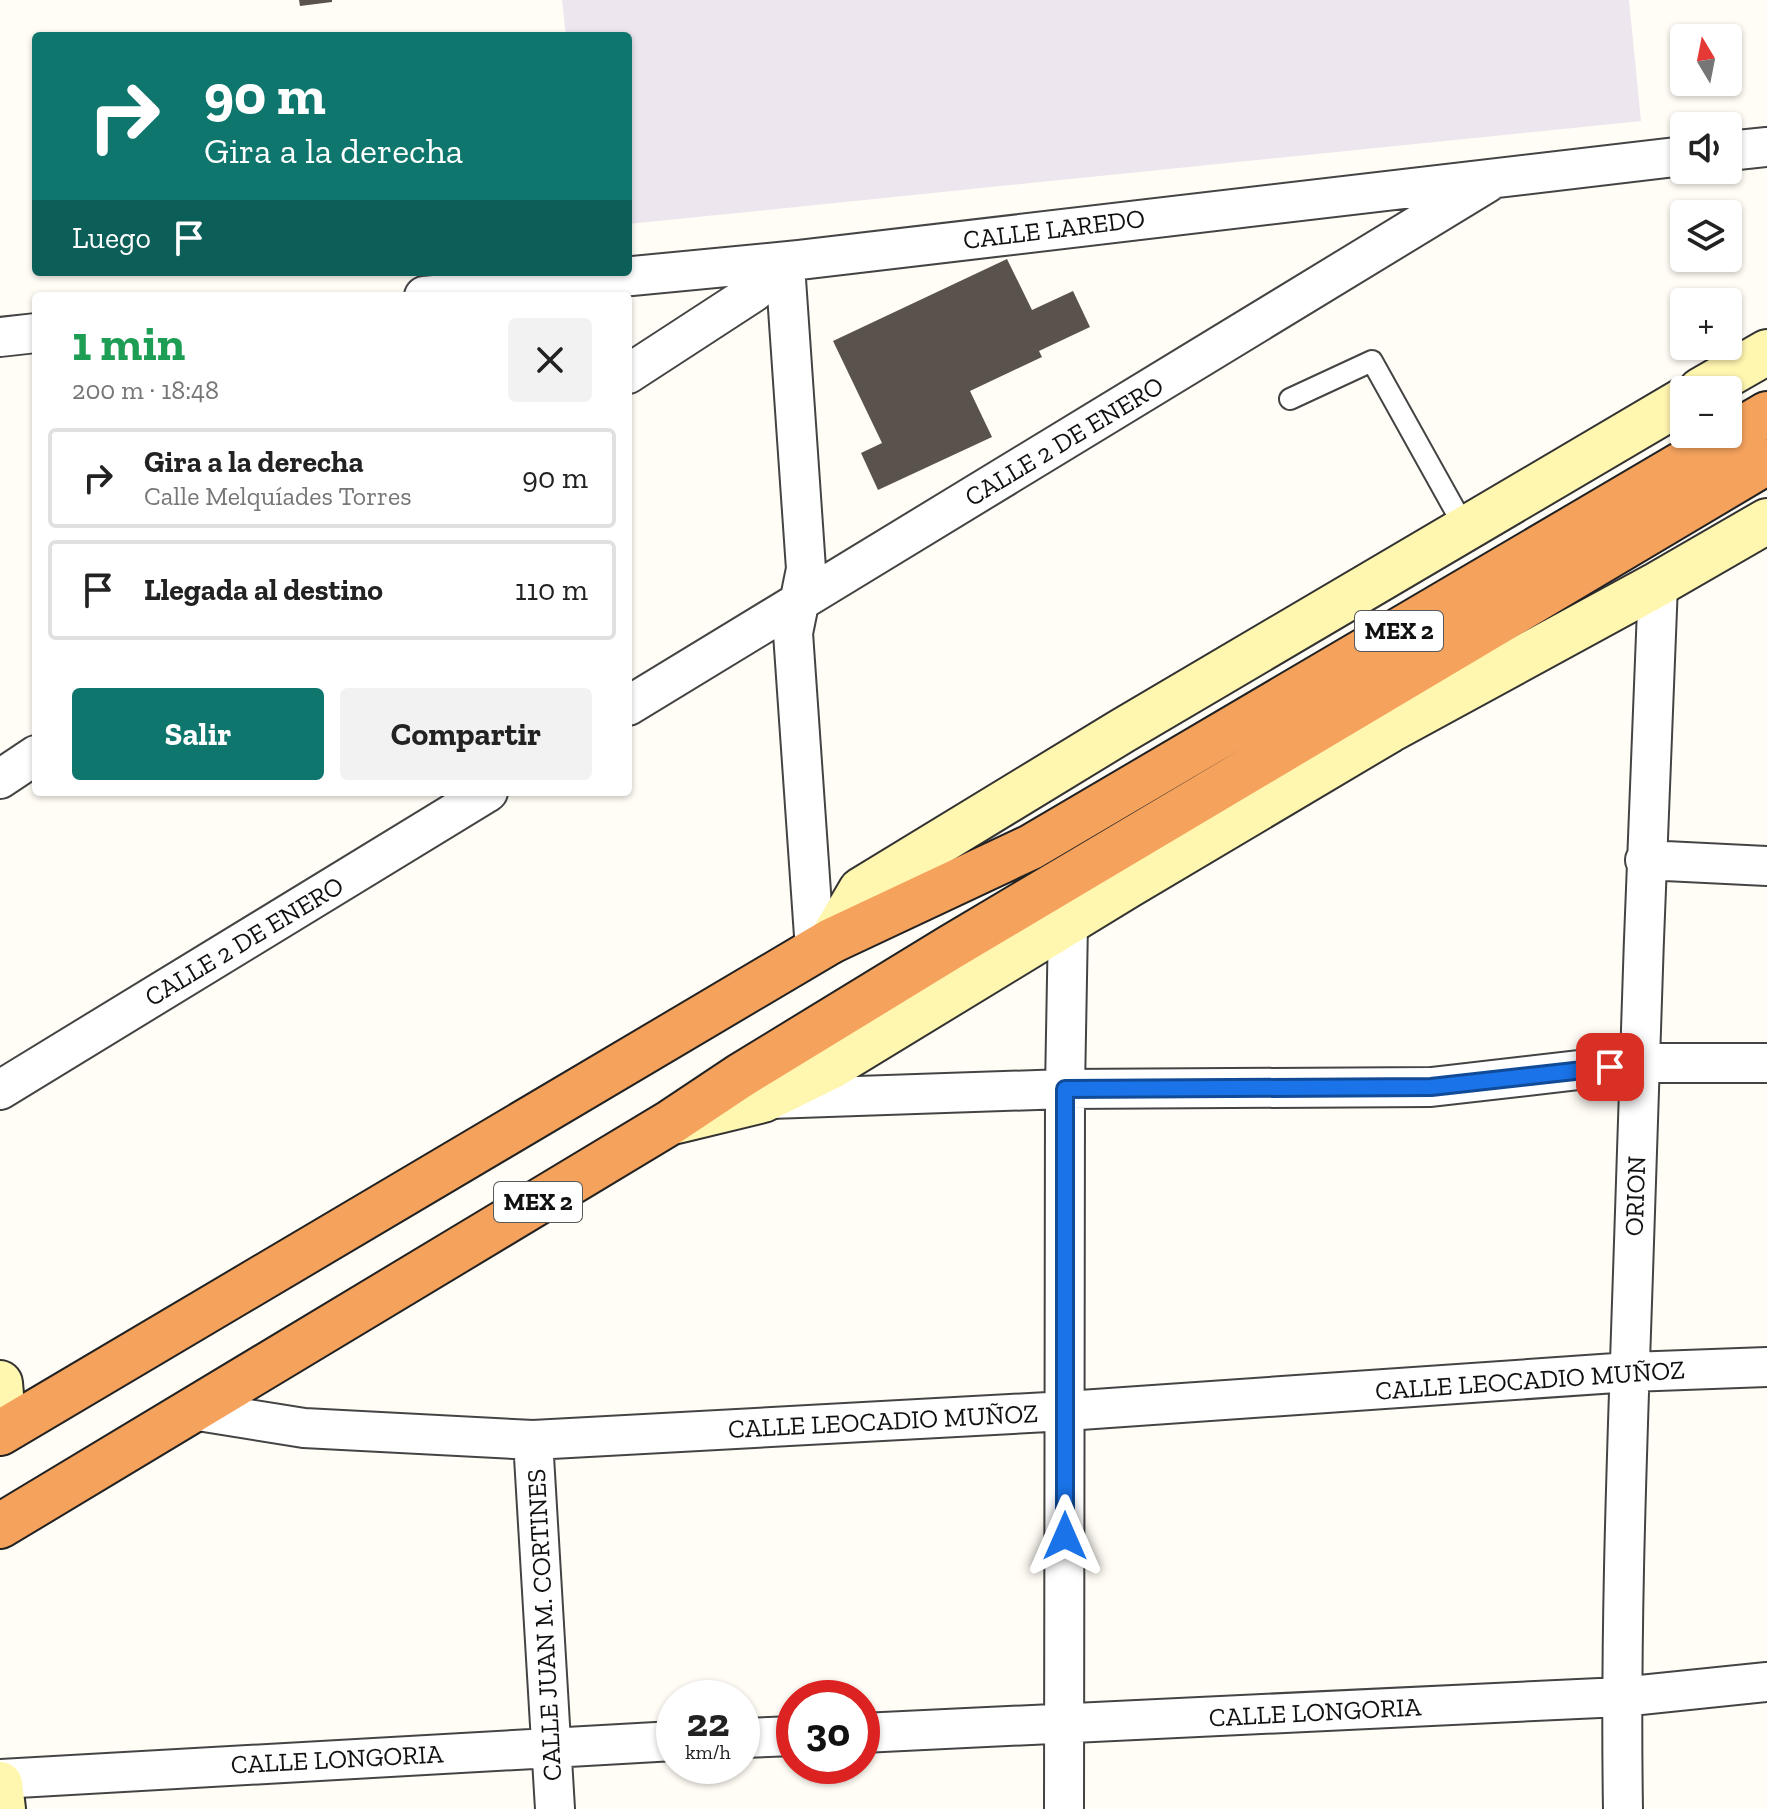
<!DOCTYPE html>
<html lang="es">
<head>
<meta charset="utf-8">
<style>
	body { margin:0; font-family:"Zilla Slab",serif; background:#f2f2f2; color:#222; height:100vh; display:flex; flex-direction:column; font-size:30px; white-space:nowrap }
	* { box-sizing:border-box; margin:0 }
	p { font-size:26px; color:#767676 }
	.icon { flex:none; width:44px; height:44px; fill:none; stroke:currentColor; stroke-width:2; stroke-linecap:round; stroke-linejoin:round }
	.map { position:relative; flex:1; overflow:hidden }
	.drawer { position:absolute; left:32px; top:292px; width:600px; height:504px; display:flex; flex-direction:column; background:#fff; border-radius:8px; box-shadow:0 2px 6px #0004 }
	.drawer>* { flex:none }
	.hud { position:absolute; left:32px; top:32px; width:600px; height:244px; border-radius:8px; box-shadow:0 2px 6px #0004; background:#0f766e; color:#fff; overflow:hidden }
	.needle { width:52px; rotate:350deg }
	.controls { position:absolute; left:1670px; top:24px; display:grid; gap:16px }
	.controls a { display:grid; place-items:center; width:72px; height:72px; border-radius:8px; background:#fff; box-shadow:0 2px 6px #0004; font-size:40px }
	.speed { position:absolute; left:656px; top:1680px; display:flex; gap:16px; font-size:40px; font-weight:700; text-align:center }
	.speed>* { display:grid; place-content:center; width:104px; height:104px; border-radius:50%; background:#fff; box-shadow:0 2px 6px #0004; line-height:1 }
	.speed small { font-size:20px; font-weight:400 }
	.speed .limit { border:12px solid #d22; background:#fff; color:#111 }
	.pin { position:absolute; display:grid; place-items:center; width:68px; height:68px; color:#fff; margin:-34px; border-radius:16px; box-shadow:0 4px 12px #0006 }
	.me { position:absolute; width:88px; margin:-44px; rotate:0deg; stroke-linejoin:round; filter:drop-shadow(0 0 6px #0008) }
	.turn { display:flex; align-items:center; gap:28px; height:168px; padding:0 40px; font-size:36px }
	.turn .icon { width:104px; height:104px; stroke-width:2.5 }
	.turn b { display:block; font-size:56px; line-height:68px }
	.then { display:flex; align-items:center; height:76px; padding:0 40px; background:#0003; gap:16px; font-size:30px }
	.round { display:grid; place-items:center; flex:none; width:84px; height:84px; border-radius:8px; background:#f2f2f2 }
	.head { display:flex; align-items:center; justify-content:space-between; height:136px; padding:0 40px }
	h1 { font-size:48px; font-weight:700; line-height:60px; color:#1e9e55 }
	.button { display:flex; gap:16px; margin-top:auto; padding:16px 40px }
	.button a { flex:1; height:92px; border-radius:8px; background:#0f766e; color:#fff; font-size:32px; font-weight:700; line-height:92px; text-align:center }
	.button a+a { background:#f2f2f2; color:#222 }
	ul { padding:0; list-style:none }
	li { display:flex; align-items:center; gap:24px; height:100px; margin:0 16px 12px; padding:0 24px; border:4px solid #e0e0e0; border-radius:8px }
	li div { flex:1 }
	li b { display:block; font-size:30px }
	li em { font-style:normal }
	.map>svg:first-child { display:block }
	.industrial { fill:#eee6ef }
	.building { fill:#5a524d }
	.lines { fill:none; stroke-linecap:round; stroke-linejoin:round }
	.lane-casing { stroke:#444; stroke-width:24 }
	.street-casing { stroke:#444; stroke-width:42 }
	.secondary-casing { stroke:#333; stroke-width:48 }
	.highway-casing { stroke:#222; stroke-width:48 }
	.lane { stroke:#fff; stroke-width:20 }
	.street { stroke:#fff; stroke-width:38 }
	.secondary { stroke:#fff6b0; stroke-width:44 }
	.highway { stroke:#f5a25d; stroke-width:44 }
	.route-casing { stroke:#114b97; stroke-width:20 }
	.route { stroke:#1a73e8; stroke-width:14 }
	.labels { text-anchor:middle; stroke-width:8; stroke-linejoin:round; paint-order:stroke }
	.shield { fill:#fff; stroke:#585858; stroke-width:2 }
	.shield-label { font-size:24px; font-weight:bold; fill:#111 }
	.street-label { font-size:26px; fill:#111; stroke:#fff }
</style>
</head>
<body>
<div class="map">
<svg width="1767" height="1809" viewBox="0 0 1767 1809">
	<rect width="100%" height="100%" fill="#fffdf5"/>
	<path class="industrial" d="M562,0H1629L1641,121L628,224V36H566Z"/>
	<path class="building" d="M299,0H332V2L300,6Z
		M1007,259L1032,310L1073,291L1090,327L1039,351L1042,357L970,391L992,437L878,490L861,453L882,443L833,341Z"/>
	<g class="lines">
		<defs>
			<path id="lane" d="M1290,399L1372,361L1465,528"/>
			<path id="street" d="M1728,151L1767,147
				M799,260L785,265L806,569L793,633L815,950
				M424,296L799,260L1684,156
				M0,337L36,333
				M628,374L754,292L785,265
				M628,706L1487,183
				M0,779L36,755
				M1645,860L1767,866
				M0,1090L488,792
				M770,1099L1065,1089L1431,1087L1639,1063H1767
				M192,1410L304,1428L533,1440L1066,1411L1630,1372L1767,1367
				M533,1440L555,1809
				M862,1733L1621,1697L1767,1682
				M742,1738L794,1736
				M0,1779L674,1741
				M1064,1809L1065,1089L1068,923
				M1623,1809C1620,1630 1627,1452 1633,1273C1640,1043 1648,814 1658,584"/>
			<path id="secondary" d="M1701,390L1767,352
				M831,941L861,890L1122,731L1684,400
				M677,1121L763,1100L832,1066L1129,885L1390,730L1658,584L1767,521
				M0,1383L4,1430
				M0,1784L3,1809"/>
			<path id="highway" d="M0,1433L831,941L1031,847L1767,414
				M0,1526L671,1122L740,1076L951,947L1767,462"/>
		</defs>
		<use href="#lane" class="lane-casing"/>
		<use href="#street" class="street-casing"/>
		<use href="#secondary" class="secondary-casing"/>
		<use href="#highway" class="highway-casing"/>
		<use href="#lane" class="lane"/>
		<use href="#street" class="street"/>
		<use href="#secondary" class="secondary"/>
		<use href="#highway" class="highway"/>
	</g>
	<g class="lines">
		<defs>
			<path id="route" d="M1065,1536V1089L1431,1087L1610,1067"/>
		</defs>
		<use href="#route" class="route-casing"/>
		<use href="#route" class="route"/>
	</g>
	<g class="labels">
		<g class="shield">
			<rect x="1355" y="611" width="88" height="40" rx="6"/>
			<rect x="494" y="1182" width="88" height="40" rx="6"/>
		</g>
		<g class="shield-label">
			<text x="1399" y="639">MEX 2</text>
			<text x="538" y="1210">MEX 2</text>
		</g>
		<g class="street-label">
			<text transform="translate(1054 229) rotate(-7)" y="9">CALLE LAREDO</text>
			<text transform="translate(1064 441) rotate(-31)" y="9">CALLE 2 DE ENERO</text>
			<text transform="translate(244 941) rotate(-31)" y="9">CALLE 2 DE ENERO</text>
			<text transform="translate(1635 1196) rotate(-88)" y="9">ORION</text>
			<text transform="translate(1530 1380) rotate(-4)" y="9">CALLE LEOCADIO MUÑOZ</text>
			<text transform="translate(883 1421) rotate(-3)" y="9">CALLE LEOCADIO MUÑOZ</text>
			<text transform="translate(544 1625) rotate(-93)" y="9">CALLE JUAN M. CORTINES</text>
			<text transform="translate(1315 1712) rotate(-3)" y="9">CALLE LONGORIA</text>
			<text transform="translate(337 1759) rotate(-3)" y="9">CALLE LONGORIA</text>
		</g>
	</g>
</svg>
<div class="controls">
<a><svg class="needle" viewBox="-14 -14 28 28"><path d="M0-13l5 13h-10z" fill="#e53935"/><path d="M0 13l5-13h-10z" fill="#767676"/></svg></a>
<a><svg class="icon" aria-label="sound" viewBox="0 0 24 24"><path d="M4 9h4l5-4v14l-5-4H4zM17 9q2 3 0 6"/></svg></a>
<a><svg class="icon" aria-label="layers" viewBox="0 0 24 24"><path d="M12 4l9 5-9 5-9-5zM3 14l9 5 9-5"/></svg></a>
<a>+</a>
<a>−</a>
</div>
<div class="speed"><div>22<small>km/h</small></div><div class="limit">30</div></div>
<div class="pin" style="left:1610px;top:1067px;background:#d93025"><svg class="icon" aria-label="arrive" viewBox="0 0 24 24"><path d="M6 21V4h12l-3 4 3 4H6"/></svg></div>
<svg class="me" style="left:1065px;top:1536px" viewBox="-20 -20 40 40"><path d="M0-17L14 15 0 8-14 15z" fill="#1a73e8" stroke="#fff" stroke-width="4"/></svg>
<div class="hud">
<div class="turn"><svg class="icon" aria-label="right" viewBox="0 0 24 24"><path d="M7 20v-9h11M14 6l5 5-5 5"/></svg><div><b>90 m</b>Gira a la derecha</div></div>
<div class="then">Luego<svg class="icon" aria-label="arrive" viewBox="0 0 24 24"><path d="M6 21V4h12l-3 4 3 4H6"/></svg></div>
</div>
<section class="drawer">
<div class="head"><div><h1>1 min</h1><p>200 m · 18:48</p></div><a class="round"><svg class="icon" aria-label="close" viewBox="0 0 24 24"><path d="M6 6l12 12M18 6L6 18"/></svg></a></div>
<ul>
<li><svg class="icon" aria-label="right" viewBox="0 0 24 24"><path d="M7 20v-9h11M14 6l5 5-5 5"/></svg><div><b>Gira a la derecha</b><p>Calle Melquíades Torres</p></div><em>90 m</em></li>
<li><svg class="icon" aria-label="arrive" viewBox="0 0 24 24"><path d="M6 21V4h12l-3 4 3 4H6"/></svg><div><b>Llegada al destino</b></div><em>110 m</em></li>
</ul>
<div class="button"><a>Salir</a><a>Compartir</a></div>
</section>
</div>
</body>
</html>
